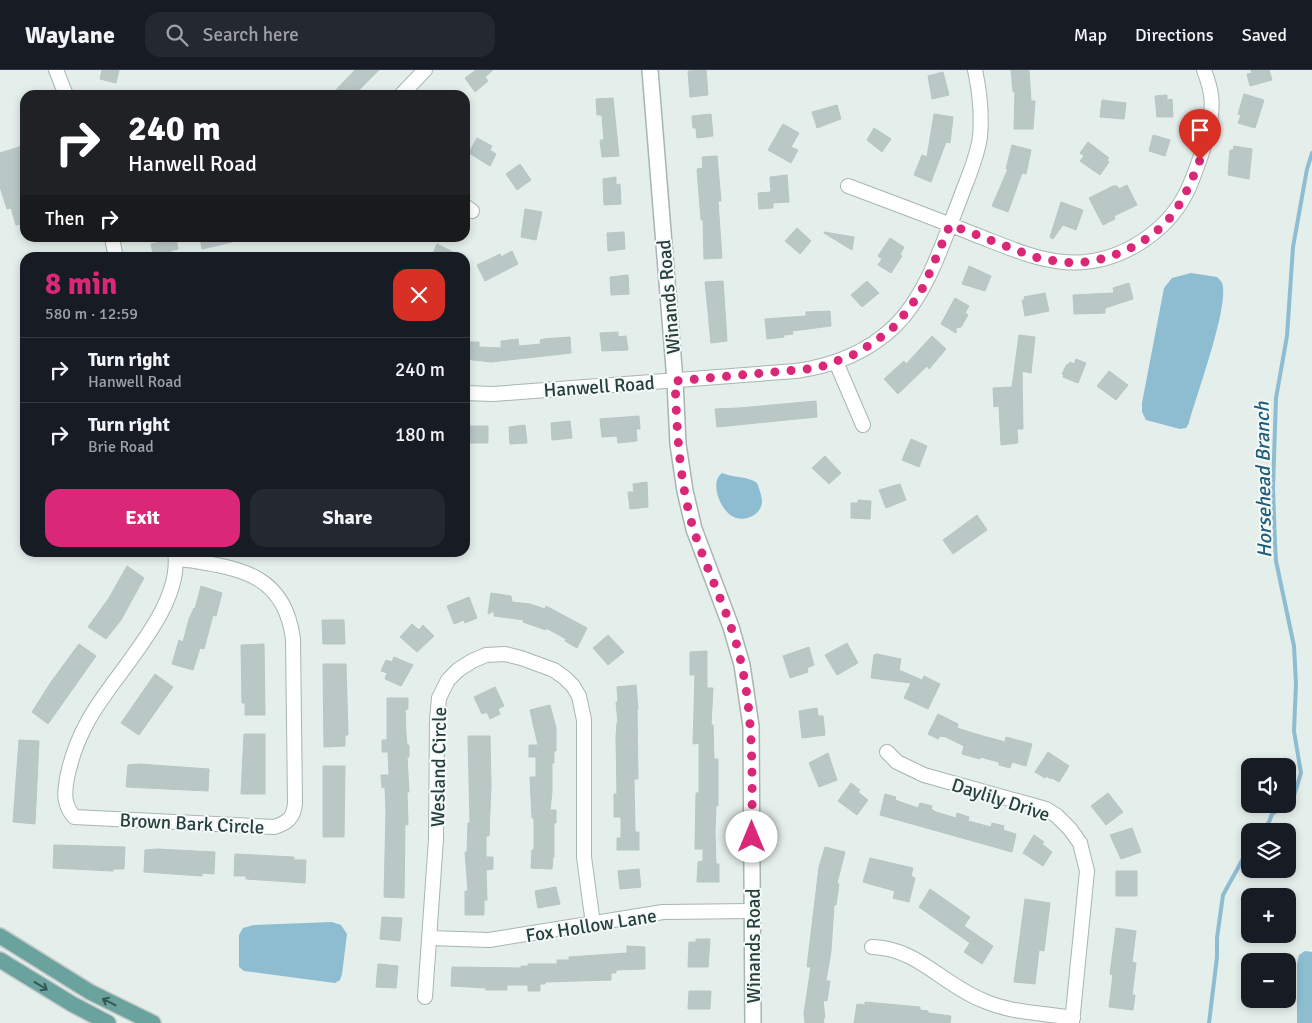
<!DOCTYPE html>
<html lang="en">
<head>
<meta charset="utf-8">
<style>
	body { margin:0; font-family:Signika,sans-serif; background:#242831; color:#f1f3f6; height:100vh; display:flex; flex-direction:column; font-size:19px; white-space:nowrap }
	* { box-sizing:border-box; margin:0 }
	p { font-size:16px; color:#9ea1a6 }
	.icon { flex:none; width:28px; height:28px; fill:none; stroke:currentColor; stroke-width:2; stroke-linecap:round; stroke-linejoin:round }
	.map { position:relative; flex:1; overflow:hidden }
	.side { position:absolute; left:20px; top:182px; width:450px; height:305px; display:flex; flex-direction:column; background:#171b24; border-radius:15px; box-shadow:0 2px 8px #0003 }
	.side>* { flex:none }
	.guide { position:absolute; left:20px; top:20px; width:450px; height:152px; border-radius:15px; box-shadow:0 2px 8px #0003; background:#202124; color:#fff; overflow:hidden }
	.fabs { position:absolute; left:1241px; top:688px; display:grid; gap:10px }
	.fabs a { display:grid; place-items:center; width:55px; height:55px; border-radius:10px; background:#171b24; box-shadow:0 2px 8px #0003; font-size:25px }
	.pin { position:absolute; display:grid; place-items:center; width:42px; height:42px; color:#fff; margin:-51px -21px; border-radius:50% 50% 50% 0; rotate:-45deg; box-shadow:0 0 5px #0007 }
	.pin .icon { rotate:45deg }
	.me { position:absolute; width:55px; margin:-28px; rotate:0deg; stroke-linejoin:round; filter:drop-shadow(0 0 4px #0008) }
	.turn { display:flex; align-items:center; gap:18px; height:105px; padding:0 25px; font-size:22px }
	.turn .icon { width:65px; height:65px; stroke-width:2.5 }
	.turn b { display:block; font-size:35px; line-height:42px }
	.then { display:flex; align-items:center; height:48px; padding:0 25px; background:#0003; gap:10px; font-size:19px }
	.round { display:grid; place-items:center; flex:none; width:52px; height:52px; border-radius:15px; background:#242831 }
	.head { display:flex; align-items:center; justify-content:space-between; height:85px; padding:0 25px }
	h1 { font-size:30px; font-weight:700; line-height:38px; color:#db2777 }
	.action { display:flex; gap:10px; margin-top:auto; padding:10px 25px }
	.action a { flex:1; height:58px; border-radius:15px; background:#db2777; color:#fff; font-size:20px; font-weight:700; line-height:58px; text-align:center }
	.action a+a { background:#242831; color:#f1f3f6 }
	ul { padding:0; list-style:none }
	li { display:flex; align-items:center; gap:15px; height:65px; padding:0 25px; border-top:1px solid #363941 }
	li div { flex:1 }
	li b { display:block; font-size:19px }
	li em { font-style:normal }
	header { display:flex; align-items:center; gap:30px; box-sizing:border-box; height:70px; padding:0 25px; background:#171b24; border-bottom:1px solid #363941 }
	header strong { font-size:24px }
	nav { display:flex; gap:28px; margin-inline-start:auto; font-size:18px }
	.search { width:350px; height:45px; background:#242831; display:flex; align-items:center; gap:12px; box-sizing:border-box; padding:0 18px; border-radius:15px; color:#9ea1a6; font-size:19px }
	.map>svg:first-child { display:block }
	.water { fill:#8ebcd1 }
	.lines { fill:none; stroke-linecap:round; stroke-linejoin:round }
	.stream { stroke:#8ebcd1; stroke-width:4 }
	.building { fill:#bac8c5; stroke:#b7c7c3 }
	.minor-casing { stroke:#a7b6b3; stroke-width:16 }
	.tertiary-casing { stroke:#a7b6b3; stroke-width:18 }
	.primary-casing { stroke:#c2c9c8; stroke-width:18 }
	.minor { stroke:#fff; stroke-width:14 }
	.tertiary { stroke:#fff; stroke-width:15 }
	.primary { stroke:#6aa29d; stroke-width:15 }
	.oneway { stroke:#365854 }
	.route { stroke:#db2777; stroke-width:9; stroke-dasharray:0 16.2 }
	.labels { text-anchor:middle; stroke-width:4; stroke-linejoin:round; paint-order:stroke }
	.street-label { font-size:19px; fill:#243f3c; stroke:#f5faf8 }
	.water-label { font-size:20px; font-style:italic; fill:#1e5d7b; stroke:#f5faf8 }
</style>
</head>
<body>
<header>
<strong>Waylane</strong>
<div class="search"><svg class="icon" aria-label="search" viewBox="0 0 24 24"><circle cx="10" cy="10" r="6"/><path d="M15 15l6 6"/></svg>Search here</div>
<nav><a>Map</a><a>Directions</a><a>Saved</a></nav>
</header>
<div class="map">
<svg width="1312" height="953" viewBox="0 0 1312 953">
	<rect width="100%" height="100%" fill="#e4eeeb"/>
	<path class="water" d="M1191,203L1217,207C1219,209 1221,211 1222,213C1230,235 1196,326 1189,353L1186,358L1180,359L1146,350L1142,342V333L1164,218L1172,208Z
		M722,403C733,408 748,406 757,413C759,418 762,426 762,432C761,447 740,454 729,444C719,435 710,412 722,403Z
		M332,852L341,855L347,864L342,904L340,910L335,913L244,901L239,897V865L243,858L254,855Z
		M1305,881L1312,882V953H1297V894L1299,885Z"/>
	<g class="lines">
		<path class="stream" d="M1288,733L1293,729L1301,703L1294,661L1296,614L1294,576L1276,491L1275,473L1273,418L1276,328L1287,266L1293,177L1307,99L1312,83
			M1262,761L1269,752L1272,744L1287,734
			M1209,953L1217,887V868L1223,825L1250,776"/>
	</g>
	<path class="building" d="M102,0H119L116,13L100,9Z
		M355,0H379L354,25H331Z
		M476,0H493L485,7L488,11L475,22L465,8Z
		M706,0L708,25L690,27L688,1Z
		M1011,0H1029L1031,31H1035L1033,59H1014L1015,22H1013Z
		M1251,0H1269L1272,10L1250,16L1247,4L1252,3Z
		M943,2L949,25L932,29L928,6Z
		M1244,24L1264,30L1255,58L1238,53L1241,45L1238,44Z
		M1167,25V30L1172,29L1173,47H1157L1155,26Z
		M613,28L619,86L602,87L600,70H604L602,45H597L596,29Z
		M1102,30L1126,33L1124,49L1100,47Z
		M837,35L841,49L817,58L812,42Z
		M711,44L713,66L697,68L696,58H693L692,46Z
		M934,44L953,47L950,73L946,72L931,112L914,105L922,85L927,87Z
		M783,54L799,63L791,77L798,80L791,93L768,80Z
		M874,58L891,69L882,82L867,70Z
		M1153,65L1170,70L1165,86L1149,81Z
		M477,68L492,76L490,80L496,84L490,96L469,83Z
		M1088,72L1109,88L1107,90L1109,92L1100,105L1080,91L1084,86L1080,83Z
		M1012,75L1031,80L1026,104L1022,103L1008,142L992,136L1008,99H1006Z
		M22,76L25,88V153L16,155L11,138L7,139L0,117V83Z
		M1234,76L1252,79L1249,109L1228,105L1230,80H1233Z
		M717,86L721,131H718L722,188L704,189L703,150H701L697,99L703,98L702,87Z
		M520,94L531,110L517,120L506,104Z
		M787,105L789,132L773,133V138L759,139L758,123L771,122L770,107Z
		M616,107V115L620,114L621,134L604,135L603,109Z
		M1127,115L1137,135L1114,146L1115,149L1103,155L1089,128L1113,116H1117L1119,119Z
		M1061,132L1083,140L1076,160L1063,155L1053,169L1050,167Z
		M525,139L542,142L536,170L521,167Z
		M797,158L811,171L800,184L785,171Z
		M624,162L625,179L608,181L607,163Z
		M824,162L854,167L852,180L824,163Z
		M200,168H232V172L202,179Z
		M890,168L904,177L900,185L902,186L891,203L878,195L882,189L878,186Z
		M176,169L178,179L170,181L171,188H154L151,174Z
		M437,174L465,188H431Z
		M512,181L518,194L485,211L477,195L500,184L501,187Z
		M969,196L991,206L985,221L962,214Z
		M628,205L629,224L611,225L610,207Z
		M723,211L727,271L711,273L705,212Z
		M867,211L879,223L862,237L851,225Z
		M1129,213L1133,229L1105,238V243L1074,244L1073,225L1114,223L1113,218Z
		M1045,223L1049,241L1025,246L1022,230H1025L1024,227Z
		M955,228L969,236L965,243L968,245L961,257L956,258V263L941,254Z
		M830,241L831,256L792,261L793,264L784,265V267L767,269L765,249L806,246V242Z
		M618,262V267L626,266L628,280L602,281L600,263Z
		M1019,265L1035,267L1031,303L1022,301L1023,359H1017L1018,373L1001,375L999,336L994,337L993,318L1012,317Z
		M932,266L946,279L929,299L927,296L898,324L884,309L904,291L906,294Z
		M570,267L571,283L491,292L465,289V272H479V277L501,278V271L518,269L519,276L541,274L540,270L544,269Z
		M1076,289L1086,293L1078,313L1063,307L1064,305L1062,304L1067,294L1068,295L1070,292L1074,294Z
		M1109,301L1128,315L1116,330L1097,316Z
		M816,331L817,347L717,357L715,339L739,338Z
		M639,346L640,359H636L637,371L618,373L617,366L602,367L600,349Z
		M570,351L572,368L552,370L551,353Z
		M525,355L527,373L510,374L509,357Z
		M467,356H488V373H467Z
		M911,369L927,376L919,397L902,390Z
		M825,386L841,403L829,414L812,398Z
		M647,412L648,437L630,439L628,422H634L633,414Z
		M900,414L906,430L886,438L879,420Z
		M858,430L871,431L870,449L851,448V433H858Z
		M977,445L987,460L953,484L943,470Z
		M127,496L144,508L121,550L106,569L88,557L109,528Z
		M201,516L222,523L216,546L213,545L204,579L200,578L193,600L172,594L179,570L183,572L189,549L194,538L195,539Z
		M491,523L511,526L512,532L530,534L545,539L546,536L587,558L577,578L565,571L566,569L546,558V560L523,552L524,550L494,546V541L488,544Z
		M469,527L477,548L465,553L464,550L454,554L447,536Z
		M322,550H344L345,574H323Z
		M412,554L419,560L423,555L434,566L417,582L400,567Z
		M608,565L624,582L608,595L593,578Z
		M847,573L858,593L837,605L825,585Z
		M79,574L96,586L48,654L32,642L51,612Z
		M264,574L265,645H245V633H242L241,575Z
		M809,577L814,595L807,598L808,602L790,608L783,586Z
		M707,581V618H713L711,655H713L714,689H718V736L716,735L715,762L716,794H719V812H697L698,792L703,791V779H695L696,723H699V673L693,674L695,605H690V582Z
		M877,584L901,589L899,600L922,610L924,606L940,614L928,639L904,628L911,613L871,608L874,585Z
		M394,587L413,595L401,616L385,609L387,603L381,601L386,590L392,592Z
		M323,594H346L348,665H345V676L324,677Z
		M155,604L173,617L139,665L121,653Z
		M636,615L638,639H637L638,709H634L635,762H639V780H617V768H621V747H614V724H617L616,667L617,653H618L616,632H618L617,617Z
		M495,617L504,636L498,639L500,644L490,649L487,642L482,644L474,627Z
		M387,628H408V639L405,640L406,664L407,675H409V687H407L409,722H407L408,755L405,754L404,828L384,827L386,742L385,717L382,718L381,705H389L388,682H382V670H387Z
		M550,635L556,658V681H554V693H552V721L550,740H556V753H554V787H553L552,799L531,798L532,780H534V748H532L530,707H536V687H529V675H538L530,640Z
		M817,638L818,646H823L825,665L802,668L799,641Z
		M938,644L958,654L957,658L976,664L1005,672L1006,667L1032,674L1026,696L1012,692L1010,698L999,695V692L980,687V689L962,684L964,676L946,667L940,666L938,669L928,664Z
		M244,664H265V724H241Z
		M468,666H490L491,715L489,766H486V787H493V799L486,800L487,830H484V845H465V821H468L465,782H467L468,753H470Z
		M19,670L39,671L35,754L13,752Z
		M1048,682L1069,696L1059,712L1052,708L1051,709L1046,706L1045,708L1035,702Z
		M828,683L837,710L819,717L809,693Z
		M139,694L209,699L208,721L126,717L128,695Z
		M323,696H345L344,767H323Z
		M851,713L860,720L858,722L868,730L857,745L838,731Z
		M1108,723L1123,742L1106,755L1091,736Z
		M885,724L896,727L895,730L918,738L920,733L932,736L931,739L936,742L956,748L957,743L969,747L968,751L991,757L992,753L1004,756L1003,760L1016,764L1012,782L880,745Z
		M1132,758L1141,782L1121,789L1110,765Z
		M1034,765L1044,772L1042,774L1052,782L1043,796L1023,783Z
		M54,775L125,777L124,799H113V801L53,798Z
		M825,777L845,782L837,813L839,814L836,835H834L831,881L826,911H830L827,931L823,930L825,948H823L824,953H805L804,943L811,897H807L819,797Z
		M157,779L215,782L214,804L202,803V806L144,802L145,780Z
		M235,784L294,787V790H306L305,813L246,809V806H234Z
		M870,788L913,798L911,806L915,808L909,832L893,828L895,821L863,812Z
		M639,799L641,817L620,819L618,801Z
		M1116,801H1137V826H1116Z
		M556,817L560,834L538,838L535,821Z
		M930,819L970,847L964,856L993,876L982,894L964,882L970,873L919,837Z
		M1025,829L1050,833L1044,881L1039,880L1035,914L1014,912Z
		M382,847L402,848L400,871L380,869Z
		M1116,858L1136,861L1132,892L1136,893L1132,925H1135L1133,940L1109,937L1113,905L1110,904Z
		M696,869H710L708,897H688L689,872H696Z
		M627,876L645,877V899L616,900V903H611V910L545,912V914H540V921H528V915H507V920H486V918L451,916L452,897L521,898V896H528V894H557V890H569V887L627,883Z
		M378,894L398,896L396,918L376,917Z
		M689,921H711L710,939H688Z
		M865,932L920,937V940L928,941V943L951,946L950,953H854L857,934L865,935Z"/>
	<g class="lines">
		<defs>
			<path id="minor" d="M56,0L66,25
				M401,25L425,0
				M848,116C891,132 934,148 976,165C1005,176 1033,189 1063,192C1118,197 1173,161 1192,110C1201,87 1215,50 1211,25C1210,17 1207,8 1204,0
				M465,136L472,141
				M112,168L116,188
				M836,292L863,355
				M465,323L493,324L796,301C832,296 868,282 895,256C928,223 943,172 960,129C967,109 977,89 980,67C982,44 980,23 975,0
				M175,482C184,539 113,604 88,651C78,669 71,688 67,708C64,724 64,735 74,747L274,757C287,753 294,748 295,733L293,569C284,499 233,498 176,488
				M887,682L897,692L924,705L1046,739L1057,746L1070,759L1080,773L1087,801L1072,953
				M429,868L489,870L663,842L753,841
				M872,877C917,878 942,914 982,930C1010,943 1043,943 1073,948
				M425,927L436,769L437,650L439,628L448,610L458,600L472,591L486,585L505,584L521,588L554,600L565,608L573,616L579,626L584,650V787L593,854"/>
			<path id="tertiary" d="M650,0L675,311L678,374L685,421L694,459L731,557L742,595L751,656L753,953"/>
			<path id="primary" d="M0,866L90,922L153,953
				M0,890L72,934L108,953"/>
		</defs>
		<use href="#minor" class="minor-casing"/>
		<use href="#tertiary" class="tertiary-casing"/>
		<use href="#primary" class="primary-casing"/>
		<use href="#minor" class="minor"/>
		<use href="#tertiary" class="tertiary"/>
		<use href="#primary" class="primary"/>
	</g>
	<defs><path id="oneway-shaft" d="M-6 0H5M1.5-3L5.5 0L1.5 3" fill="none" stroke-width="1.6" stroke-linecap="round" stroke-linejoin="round" transform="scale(1.25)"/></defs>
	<g class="oneway">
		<use href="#oneway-shaft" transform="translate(41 916) rotate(31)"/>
		<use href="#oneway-shaft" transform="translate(109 932) rotate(-153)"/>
	</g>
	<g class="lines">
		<path class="route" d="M752,767C752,710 754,653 742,597C733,550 709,507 694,461C679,412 677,361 675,311L818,298L855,284L876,271L895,256L911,236L924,216L950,155C970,162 990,170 1011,178C1020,181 1029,186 1039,188C1054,191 1070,194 1085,192C1118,188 1156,169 1175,141C1186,125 1193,107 1200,90"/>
	</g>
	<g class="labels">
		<g class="street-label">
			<text transform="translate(668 227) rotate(-95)" y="7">Winands Road</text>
			<text transform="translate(599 316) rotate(-4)" y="7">Hanwell Road</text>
			<text transform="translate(438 697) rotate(-89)" y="7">Wesland Circle</text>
			<text transform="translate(1001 729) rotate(18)" y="7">Daylily Drive</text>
			<text transform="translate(192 753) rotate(3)" y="7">Brown Bark Circle</text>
			<text transform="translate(591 855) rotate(-9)" y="7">Fox Hollow Lane</text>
			<text transform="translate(753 876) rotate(-90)" y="7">Winands Road</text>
		</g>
		<g class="water-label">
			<text transform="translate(1263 410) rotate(-91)" y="7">Horsehead Branch</text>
		</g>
	</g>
</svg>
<div class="fabs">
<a><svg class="icon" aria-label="sound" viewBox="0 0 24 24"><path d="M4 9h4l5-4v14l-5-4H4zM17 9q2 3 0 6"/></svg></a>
<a><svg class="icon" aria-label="layers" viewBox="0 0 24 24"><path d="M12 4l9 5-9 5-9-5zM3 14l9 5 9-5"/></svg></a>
<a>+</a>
<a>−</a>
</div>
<div class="pin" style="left:1200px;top:90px;background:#d93025"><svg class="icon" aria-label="arrive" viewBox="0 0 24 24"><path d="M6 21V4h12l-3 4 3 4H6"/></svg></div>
<svg class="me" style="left:752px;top:767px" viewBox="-20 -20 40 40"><circle r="19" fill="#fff"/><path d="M0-13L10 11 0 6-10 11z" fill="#db2777"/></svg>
<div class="guide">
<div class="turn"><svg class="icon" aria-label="right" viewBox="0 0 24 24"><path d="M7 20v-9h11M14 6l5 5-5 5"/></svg><div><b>240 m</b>Hanwell Road</div></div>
<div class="then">Then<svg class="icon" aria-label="right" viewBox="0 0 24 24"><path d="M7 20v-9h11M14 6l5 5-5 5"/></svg></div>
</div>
<section class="side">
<div class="head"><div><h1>8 min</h1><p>580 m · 12:59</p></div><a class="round" style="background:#d93025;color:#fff"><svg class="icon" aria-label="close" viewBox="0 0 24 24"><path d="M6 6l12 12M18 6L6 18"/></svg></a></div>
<ul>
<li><svg class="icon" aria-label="right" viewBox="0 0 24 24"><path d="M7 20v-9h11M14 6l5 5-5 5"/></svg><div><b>Turn right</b><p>Hanwell Road</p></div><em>240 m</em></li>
<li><svg class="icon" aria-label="right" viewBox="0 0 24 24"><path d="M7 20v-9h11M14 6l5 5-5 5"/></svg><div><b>Turn right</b><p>Brie Road</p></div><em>180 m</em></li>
</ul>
<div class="action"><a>Exit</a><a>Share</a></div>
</section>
</div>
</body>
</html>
